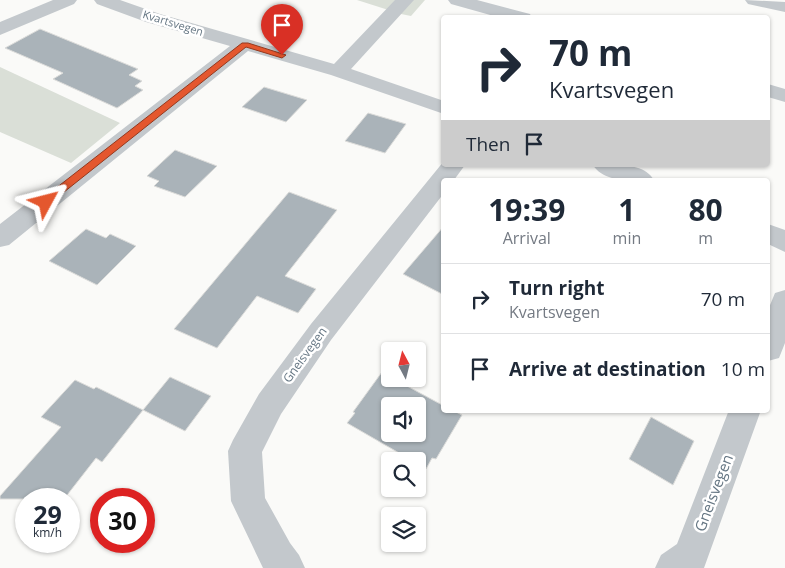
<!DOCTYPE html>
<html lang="en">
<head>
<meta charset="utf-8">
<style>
	body { margin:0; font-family:"Open Sans",sans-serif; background:#f6f6f7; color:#1f2937; height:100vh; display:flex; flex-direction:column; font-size:19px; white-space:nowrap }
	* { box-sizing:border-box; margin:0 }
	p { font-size:16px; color:#747a83 }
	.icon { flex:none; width:28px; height:28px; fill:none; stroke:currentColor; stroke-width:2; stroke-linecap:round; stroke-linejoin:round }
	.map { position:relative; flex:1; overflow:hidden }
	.drawer { position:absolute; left:441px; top:178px; width:329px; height:235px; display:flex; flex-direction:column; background:#fff; border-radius:5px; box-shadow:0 1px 4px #0004 }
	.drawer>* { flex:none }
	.banner { position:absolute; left:441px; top:15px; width:329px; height:152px; border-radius:5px; box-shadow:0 1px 4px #0004; background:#fff; color:#1f2937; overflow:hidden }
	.needle { width:32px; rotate:353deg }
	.controls { position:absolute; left:381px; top:342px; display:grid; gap:10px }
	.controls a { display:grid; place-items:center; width:45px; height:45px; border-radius:5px; background:#fff; box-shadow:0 1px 4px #0004; font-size:25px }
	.speed { position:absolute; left:15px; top:488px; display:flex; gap:10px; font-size:25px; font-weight:700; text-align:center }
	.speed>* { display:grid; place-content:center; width:65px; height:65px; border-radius:50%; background:#fff; box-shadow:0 1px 4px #0004; line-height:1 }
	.speed small { font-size:12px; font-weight:400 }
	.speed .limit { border:8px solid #d22; background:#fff; color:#111 }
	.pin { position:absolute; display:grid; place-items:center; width:42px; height:42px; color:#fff; margin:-51px -21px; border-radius:50% 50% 50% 0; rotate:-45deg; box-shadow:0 0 5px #0007 }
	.pin .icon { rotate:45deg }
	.me { position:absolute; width:55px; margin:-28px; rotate:52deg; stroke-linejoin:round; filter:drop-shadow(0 0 4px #0008) }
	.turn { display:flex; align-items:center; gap:18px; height:105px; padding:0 25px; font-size:22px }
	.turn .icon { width:65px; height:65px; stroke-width:2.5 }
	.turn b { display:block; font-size:35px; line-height:42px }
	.then { display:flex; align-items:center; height:48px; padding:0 25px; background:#0003; gap:10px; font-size:19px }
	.eta { display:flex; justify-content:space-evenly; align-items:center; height:85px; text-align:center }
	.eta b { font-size:30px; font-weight:700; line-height:35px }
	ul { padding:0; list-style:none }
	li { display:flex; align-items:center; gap:15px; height:70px; padding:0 25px; border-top:1px solid #e0e1e3 }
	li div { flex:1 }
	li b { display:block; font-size:19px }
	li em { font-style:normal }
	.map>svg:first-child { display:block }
	.green { fill:#dadfd7 }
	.building { fill:#aab3b9; stroke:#dcdcda; fill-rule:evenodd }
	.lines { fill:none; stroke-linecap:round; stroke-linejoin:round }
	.minor { fill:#c3c8cc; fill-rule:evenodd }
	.route { fill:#e4572e; stroke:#94391e }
	.labels { text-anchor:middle; stroke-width:5; stroke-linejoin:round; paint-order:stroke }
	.far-street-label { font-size:11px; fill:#657683; stroke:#fff }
	.street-label { font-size:12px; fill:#657683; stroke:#fff }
	.near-street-label { font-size:15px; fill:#657683; stroke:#fff }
</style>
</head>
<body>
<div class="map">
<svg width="785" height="568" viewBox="0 0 785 568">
	<rect width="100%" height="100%" fill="#fafaf8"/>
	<path class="green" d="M357,0H425L411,16L401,14Z
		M0,67L120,123L71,163L0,132Z"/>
	<path class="building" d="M40,29L138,69L129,75L142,81L135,86L143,90L117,108L53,79L63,73L5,48Z
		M264,87L307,100L286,122L242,107Z
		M368,113L406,124L385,153L345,141Z
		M175,150L217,166L185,197L154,186L159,181L147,176Z
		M289,192L337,210L285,276L316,289L298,313L257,296L217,348L174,329Z
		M444,226V295L403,274Z
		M86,229L106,238L110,234L136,246L97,285L49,261Z
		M382,372L390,377V379H394L444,406V410H452L462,415L436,459L432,458L426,469L418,464V461H413L347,423L355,413L353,412ZM390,406H418V434H390Z
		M170,377L211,396L185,431L143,410Z
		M75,380L94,389L96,387L143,410L102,462L96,458L64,499H0V496L61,427L41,417Z
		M651,417L694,441L673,485L629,459Z"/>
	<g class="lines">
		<path class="minor" d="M53,0H77L74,4L0,35V22Z
			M94,0H120L160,14L334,64L395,0H414L351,69L444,101V114L331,75L248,51L9,245L0,247V224L230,46L146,22L97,4Z
			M448,0H477L530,14L532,18H501L451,4Z
			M745,0L785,2V12L748,4Z
			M768,84L785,89V102L768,97Z
			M444,161V165H465L454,180H444V193L331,340L281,414L262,452L265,498L290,543L299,555L305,568H263L231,501L228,451L233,440L259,394L311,324Z
			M593,165C612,165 643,161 654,180C635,180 605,184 593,165Z
			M768,224L785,230V252L768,244Z
			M785,290V343L779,358L768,361V310L775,293Z
			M729,410H761L704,568H655L661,555L677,544Z"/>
	</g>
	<path class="route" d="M242,43H248L286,55L282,58L246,47L49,204H42V199Z"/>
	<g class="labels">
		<g class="far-street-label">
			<text transform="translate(173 23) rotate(17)" y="4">Kvartsvegen</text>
		</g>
		<g class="street-label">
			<text transform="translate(305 355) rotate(-54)" y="4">Gneisvegen</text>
		</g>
		<g class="near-street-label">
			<text transform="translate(714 493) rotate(-69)" y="5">Gneisvegen</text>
		</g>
	</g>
</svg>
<div class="controls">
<a><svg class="needle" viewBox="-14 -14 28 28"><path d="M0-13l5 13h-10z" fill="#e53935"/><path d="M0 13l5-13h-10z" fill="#747a83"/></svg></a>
<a><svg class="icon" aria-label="sound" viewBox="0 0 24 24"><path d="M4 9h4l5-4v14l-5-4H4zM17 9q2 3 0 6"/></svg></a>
<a><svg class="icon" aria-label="search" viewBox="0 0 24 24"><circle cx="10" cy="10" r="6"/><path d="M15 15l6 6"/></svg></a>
<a><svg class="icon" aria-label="layers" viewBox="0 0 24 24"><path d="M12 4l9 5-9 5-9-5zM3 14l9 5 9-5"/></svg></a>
</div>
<div class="speed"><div>29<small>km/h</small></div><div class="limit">30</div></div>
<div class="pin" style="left:282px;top:55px;background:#d93025"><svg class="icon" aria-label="arrive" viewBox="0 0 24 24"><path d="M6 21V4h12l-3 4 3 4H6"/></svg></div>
<svg class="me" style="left:46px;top:202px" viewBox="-20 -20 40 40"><path d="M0-17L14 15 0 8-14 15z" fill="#e4572e" stroke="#fff" stroke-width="4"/></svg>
<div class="banner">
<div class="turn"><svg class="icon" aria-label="right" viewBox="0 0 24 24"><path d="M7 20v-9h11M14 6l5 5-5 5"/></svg><div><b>70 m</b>Kvartsvegen</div></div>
<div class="then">Then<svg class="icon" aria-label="arrive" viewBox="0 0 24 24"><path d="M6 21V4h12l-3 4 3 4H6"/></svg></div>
</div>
<section class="drawer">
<div class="eta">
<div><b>19:39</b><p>Arrival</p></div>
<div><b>1</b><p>min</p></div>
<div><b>80</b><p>m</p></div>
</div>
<ul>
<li><svg class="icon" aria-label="right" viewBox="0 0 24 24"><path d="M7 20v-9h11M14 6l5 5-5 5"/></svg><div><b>Turn right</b><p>Kvartsvegen</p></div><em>70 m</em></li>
<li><svg class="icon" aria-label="arrive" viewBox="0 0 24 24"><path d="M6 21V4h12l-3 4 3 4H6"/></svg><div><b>Arrive at destination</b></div><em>10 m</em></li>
</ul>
</section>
</div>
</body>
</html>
